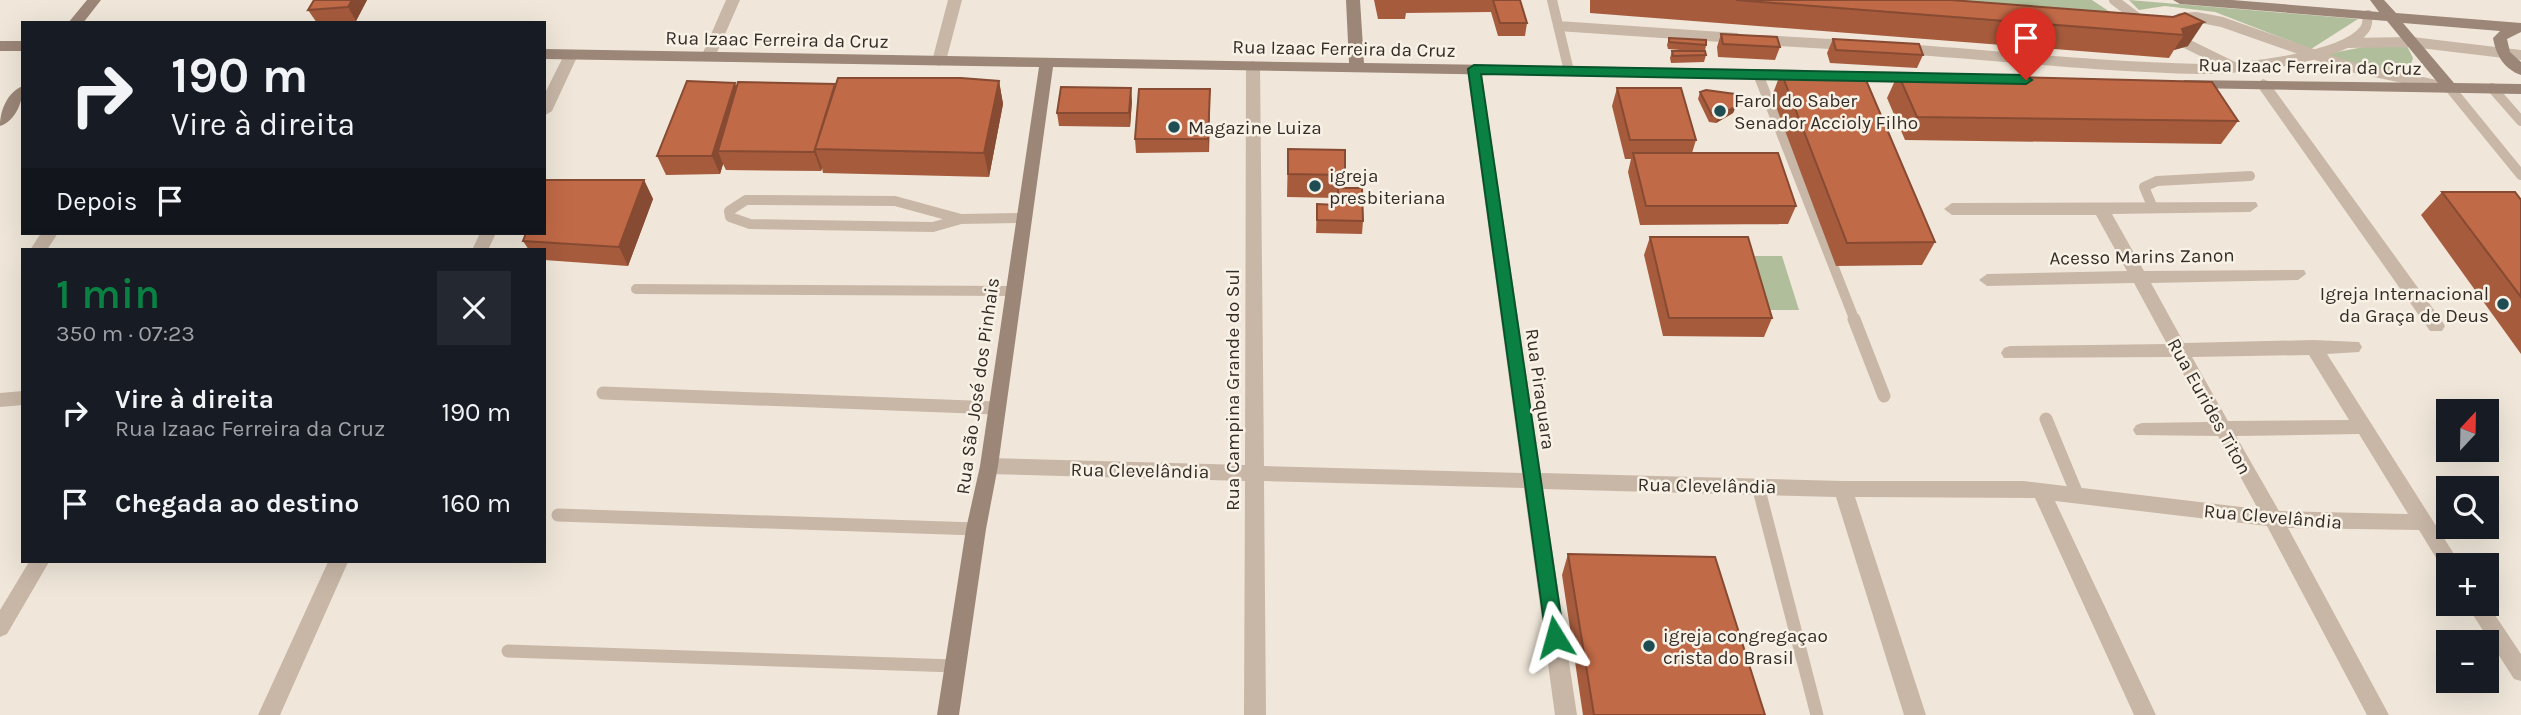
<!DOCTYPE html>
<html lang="pt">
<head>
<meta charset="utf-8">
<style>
	body { margin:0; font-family:Karla,sans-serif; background:#242831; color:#f1f3f6; height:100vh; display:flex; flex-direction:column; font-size:26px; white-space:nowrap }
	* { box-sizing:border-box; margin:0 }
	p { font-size:23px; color:#9ea1a6 }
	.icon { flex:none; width:38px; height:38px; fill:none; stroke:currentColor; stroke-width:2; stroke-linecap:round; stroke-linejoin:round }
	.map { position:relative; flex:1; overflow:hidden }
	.side { position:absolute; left:21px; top:248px; width:525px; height:315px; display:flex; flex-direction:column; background:#171b24; border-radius:0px; box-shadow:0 7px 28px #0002 }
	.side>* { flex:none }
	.top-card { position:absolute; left:21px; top:21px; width:525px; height:214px; border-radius:0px; box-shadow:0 7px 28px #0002; background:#171b24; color:#f1f3f6; overflow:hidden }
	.needle { width:46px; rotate:22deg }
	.controls { position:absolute; left:2436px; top:399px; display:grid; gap:14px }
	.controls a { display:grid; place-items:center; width:63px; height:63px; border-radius:0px; background:#171b24; box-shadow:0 7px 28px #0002; font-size:35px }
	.pin { position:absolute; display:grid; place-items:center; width:60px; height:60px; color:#fff; margin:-72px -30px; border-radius:50% 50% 50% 0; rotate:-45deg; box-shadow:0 0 7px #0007 }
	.pin .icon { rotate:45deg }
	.me { position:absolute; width:77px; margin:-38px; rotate:352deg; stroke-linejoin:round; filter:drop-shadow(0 0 5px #0008) }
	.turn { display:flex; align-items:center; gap:24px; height:147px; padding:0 35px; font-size:32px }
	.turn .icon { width:91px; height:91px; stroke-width:2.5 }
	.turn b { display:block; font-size:49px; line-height:60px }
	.then { display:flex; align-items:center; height:66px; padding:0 35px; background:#0003; gap:14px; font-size:26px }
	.round { display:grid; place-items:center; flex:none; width:74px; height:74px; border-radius:0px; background:#242831 }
	.summary { display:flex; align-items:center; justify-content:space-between; height:119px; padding:0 35px }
	h1 { font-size:42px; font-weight:600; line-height:52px; color:#0b8043 }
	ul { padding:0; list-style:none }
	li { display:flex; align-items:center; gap:21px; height:91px; padding:0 35px }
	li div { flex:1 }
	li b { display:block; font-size:26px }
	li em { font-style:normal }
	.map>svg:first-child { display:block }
	.green { fill:#b1be9b }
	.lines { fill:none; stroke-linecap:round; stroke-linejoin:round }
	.lane-far1 { stroke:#c8b7a7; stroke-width:10 }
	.lane { stroke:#c8b7a7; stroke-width:13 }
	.street { fill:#c8b7a7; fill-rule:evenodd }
	.secondary { fill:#9b8678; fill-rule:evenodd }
	.wall { fill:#a65b3d }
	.shaded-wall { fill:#874a32 }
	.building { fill:#c16a47; stroke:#874a32; stroke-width:2 }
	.route { fill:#0b8043; stroke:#07532c; stroke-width:2 }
	.poi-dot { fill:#1e4e54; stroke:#f8f1e6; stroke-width:2.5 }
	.labels { text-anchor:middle; stroke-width:5; stroke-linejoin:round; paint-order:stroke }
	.street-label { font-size:19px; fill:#342c27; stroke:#f8f1e6 }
	.poi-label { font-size:19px; fill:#342c27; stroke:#f8f1e6; text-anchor:start }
</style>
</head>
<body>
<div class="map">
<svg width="2521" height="715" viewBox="0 0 2521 715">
	<rect width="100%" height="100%" fill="#f0e7da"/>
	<path class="green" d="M1832,0H2092L2113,14Z
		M2129,0L2358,19L2311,49L2215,12L2165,6L2139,10Z
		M2379,44H2406L2413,58L2409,70L2392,72L2322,55Z
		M1747,256H1782L1799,310H1763Z"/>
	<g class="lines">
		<path class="lane-far1" d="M1552,0L1569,71
			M2114,0L2143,22
			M2180,18L2196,17L2222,22L2347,66L2450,88L2521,175
			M1558,26L1736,38
			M2175,38L2234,67
			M1761,40L1848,45
			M2347,43L2412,42L2521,55
			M1904,49C2003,56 2102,67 2201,69C2236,70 2343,58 2364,30C2368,26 2367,20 2368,15
			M1758,74L1855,321
			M2492,88L2521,121
			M746,200L895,201L961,219L933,227L750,224L730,217L729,211Z
			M2153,208L2144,187L2157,181L2250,176
			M961,219L1023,218
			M636,289L1012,291"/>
		<path class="lane" d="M1854,319L1884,396
			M603,393L996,408
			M2046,419L2077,494
			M1758,486L1817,715
			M558,515L976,529
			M508,651L955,666"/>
		<path class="street" d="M726,0H740L715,57L713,60H703L701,57Z
			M948,0H962L946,61L939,66L932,61Z
			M571,50L578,55L552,111L544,116V95L564,55Z
			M1253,61L1260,66L1264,466L1522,473L1467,70L1474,65L1481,70L1541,473L1843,481H2023L2258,509L2218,436L2136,435L2133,430L2136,425L2142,423L2210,422L2174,357L2004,358L2001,353L2004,348L2010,346L2167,344L2134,283L1987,286L1979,280L1987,274L2127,271L2096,215H1952L1944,209L1952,203L2256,202L2258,206L2250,212L2112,214L2144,271L2304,270L2306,274L2298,280L2151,283L2184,343L2313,340L2359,342L2362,347L2359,352L2327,354L2461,565H2448V573L2444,571L2419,530L2288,528L2389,715H2367L2267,526L2055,501L2156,715H2134L2035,498L1855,497L1926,715H1904L1836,497L1543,489L1577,715H1555L1524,488L1264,481L1266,715H1244L1245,481L989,474L982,471L980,466L982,461L989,458L1245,465L1246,66ZM2309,355L2349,420L2228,421L2192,357ZM2359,434L2408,514L2279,511L2236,436Z
			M2263,79L2268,81L2442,321L2445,326L2442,331H2430L2258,87L2256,84Z
			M41,233H58L47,250H30Z
			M480,233H496L488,250H472Z
			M23,391V405L0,407V393Z
			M29,562H49L7,634L0,637V610Z
			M328,562H348L280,715H258Z
			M2487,603L2521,654V681L2514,679L2466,604Z"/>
		<path class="secondary" d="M87,0H101L83,23H68Z
			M1346,0H1360L1364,63L1804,70L1811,75L1804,80L1053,67L998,466L986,529L959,715H937L966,529L980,466L1039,67L544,59V49L1349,63Z
			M2173,0H2232L2379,12L2370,0H2384L2396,13L2521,23V32L2507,39L2510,52L2521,62V75C2504,69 2496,55 2493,38L2500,31L2403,23L2454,83L2521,84V94L2189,88L2182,83L2184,80L2438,83L2387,21L2180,4Z
			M0,41H23V51H0Z
			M1842,71L1919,72L1926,77L1919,82L1837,79L1835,76Z
			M23,86C23,101 16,121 0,126C0,111 7,92 23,86Z"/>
	</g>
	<path class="wall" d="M367,0L356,21L317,23L308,10Z
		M1374,0H1520L1527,23L1525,36H1498L1491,12L1406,13L1405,19H1378Z
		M1590,0H1951L2173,17L2185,13L2188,46L2174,50L2169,58L1590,13Z
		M1721,34L1780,47L1775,60L1718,57L1717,47Z
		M1669,38L1706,45L1705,51L1706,55L1704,62L1671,63L1670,58L1672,51H1692L1668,49L1667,45Z
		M1833,39L1923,55L1917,68L1830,63L1827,53Z
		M1781,72L1935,242L1922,265L1836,266L1772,96Z
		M1898,74L2238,121L2221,144L1905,140L1887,98Z
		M999,81L1003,104L989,177L823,173L822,168L821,171L726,170L723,164L720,174L666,175L657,156L736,87L835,86Z
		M1617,88L1696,140L1692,153L1796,206L1788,224L1640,225L1628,172L1631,159H1625L1612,106Z
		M1210,89L1209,152L1136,153L1135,139Z
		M1700,92L1736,106L1733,113L1716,123L1709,122L1698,99Z
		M1132,101L1130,127L1059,126L1057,113Z
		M1288,149L1345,175V188L1363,221L1362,234L1316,233L1317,204L1337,205V198L1287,197Z
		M644,180L653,199L628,266L544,260V250H529L523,241Z
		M2442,192L2521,200V354L2421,215Z
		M1650,237L1772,318L1764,337L1663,336L1644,255Z
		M1568,554L1765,715H1583L1562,575Z"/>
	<path class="shaded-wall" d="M352,0H367L356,21L348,7Z
		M2204,22L2188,46L2174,50L2184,35L2182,29Z
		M999,81L1003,104L989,177L984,153Z
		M735,83L742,102L718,151L723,164L720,174L712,156Z
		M835,84L841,103L815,149L822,168L821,171L814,152Z
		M1131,88L1132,101L1130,127L1129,113Z
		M1210,89V102L1209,152L1208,139Z
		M1736,106L1733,113L1716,123L1719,116Z
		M644,180L653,199L628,266L619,247Z"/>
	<path class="building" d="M314,0H352L348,7L308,10Z
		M1493,0H1520L1527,23H1500Z
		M1736,0H1951L2173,17L2185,13L2204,22L2182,29L2184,35Z
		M1721,34L1777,37L1780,47L1723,44Z
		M1669,38L1706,40V45L1669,42Z
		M1833,39L1919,44L1923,55L1836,50Z
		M1672,51H1705L1706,55L1673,56Z
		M1781,72L1863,73L1935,242L1847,243Z
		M1898,74L2212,82L2238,121L1917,117Z
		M838,78H961L999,81L984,153L815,149Z
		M687,81L735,83L712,156H657Z
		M738,82L835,84L814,152L718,151Z
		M1061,87L1131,88L1129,113H1057Z
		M1617,88H1681L1696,140H1630Z
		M1139,89H1210L1208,139H1135Z
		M1706,90L1735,94L1738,97L1736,106L1719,116L1712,115L1700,92Z
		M1288,149L1345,150V175L1288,174Z
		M1633,153H1778L1796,206H1646Z
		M545,180H644L619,247L523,241L526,233H544V183Z
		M1338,188H1362L1363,221L1317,220V204L1338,205Z
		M2442,192H2515L2521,200V297Z
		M1650,237H1748L1772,318H1669Z
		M1568,554L1715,557L1765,715H1594Z"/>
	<path class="route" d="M1474,65L2026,75L2032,80L2026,84L1481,74L1564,637L1561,643L1555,645L1548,643L1546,637L1468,69Z"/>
	<g class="poi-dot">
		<circle cx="1720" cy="111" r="7"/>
		<circle cx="1174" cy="127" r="7"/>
		<circle cx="1315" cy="186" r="7"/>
		<circle cx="2503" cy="304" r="7"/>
		<circle cx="1649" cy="646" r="7"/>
	</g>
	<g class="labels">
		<g class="street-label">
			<text transform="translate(777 39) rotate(1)" y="7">Rua Izaac Ferreira da Cruz</text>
			<text transform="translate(1344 48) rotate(1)" y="7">Rua Izaac Ferreira da Cruz</text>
			<text transform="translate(2310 66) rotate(1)" y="7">Rua Izaac Ferreira da Cruz</text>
			<text transform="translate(2142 256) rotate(-1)" y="7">Acesso Marins Zanon</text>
			<text transform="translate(977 386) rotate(-82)" y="7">Rua São José dos Pinhais</text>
			<text transform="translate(1541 389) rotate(82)" y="7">Rua Piraquara</text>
			<text transform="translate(1232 390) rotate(-90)" y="7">Rua Campina Grande do Sul</text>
			<text transform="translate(2210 406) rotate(61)" y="7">Rua Eurides Titon</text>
			<text transform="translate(1140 470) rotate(1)" y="7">Rua Clevelândia</text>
			<text transform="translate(1707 485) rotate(1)" y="7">Rua Clevelândia</text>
			<text transform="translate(2273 516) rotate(5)" y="7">Rua Clevelândia</text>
		</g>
		<g class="poi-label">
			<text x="1734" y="107">Farol do Saber<tspan x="1734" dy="22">Senador Accioly Filho</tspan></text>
			<text x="1188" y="134">Magazine Luiza</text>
			<text x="1329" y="182">igreja<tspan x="1329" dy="22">presbiteriana</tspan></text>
			<text x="2489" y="300" text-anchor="end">Igreja Internacional<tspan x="2489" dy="22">da Graça de Deus</tspan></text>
			<text x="1663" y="642">igreja congregaçao<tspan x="1663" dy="22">crista do Brasil</tspan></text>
		</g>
	</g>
</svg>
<div class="controls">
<a><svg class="needle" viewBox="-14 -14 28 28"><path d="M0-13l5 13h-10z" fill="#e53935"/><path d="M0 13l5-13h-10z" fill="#9ea1a6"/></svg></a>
<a><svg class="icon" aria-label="search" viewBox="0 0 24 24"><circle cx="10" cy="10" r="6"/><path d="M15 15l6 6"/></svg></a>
<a>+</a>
<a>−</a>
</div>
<div class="pin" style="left:2026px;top:80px;background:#d93025"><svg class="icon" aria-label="arrive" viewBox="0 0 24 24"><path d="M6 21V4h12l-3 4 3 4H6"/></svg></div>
<svg class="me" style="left:1555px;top:637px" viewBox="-20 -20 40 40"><path d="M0-17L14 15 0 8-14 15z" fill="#0b8043" stroke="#fff" stroke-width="4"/></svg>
<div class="top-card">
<div class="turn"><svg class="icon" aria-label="right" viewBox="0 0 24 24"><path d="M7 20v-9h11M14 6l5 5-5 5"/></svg><div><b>190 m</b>Vire à direita</div></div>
<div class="then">Depois<svg class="icon" aria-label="arrive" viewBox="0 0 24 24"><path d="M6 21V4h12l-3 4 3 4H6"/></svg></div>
</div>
<section class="side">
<div class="summary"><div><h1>1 min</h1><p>350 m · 07:23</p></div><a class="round"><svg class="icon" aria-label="close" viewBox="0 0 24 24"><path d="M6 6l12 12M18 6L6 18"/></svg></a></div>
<ul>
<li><svg class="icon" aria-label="right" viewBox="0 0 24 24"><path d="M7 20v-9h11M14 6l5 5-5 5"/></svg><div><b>Vire à direita</b><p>Rua Izaac Ferreira da Cruz</p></div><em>190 m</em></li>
<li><svg class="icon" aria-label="arrive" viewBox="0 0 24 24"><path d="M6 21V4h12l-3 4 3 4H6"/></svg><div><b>Chegada ao destino</b></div><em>160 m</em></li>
</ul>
</section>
</div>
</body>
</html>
